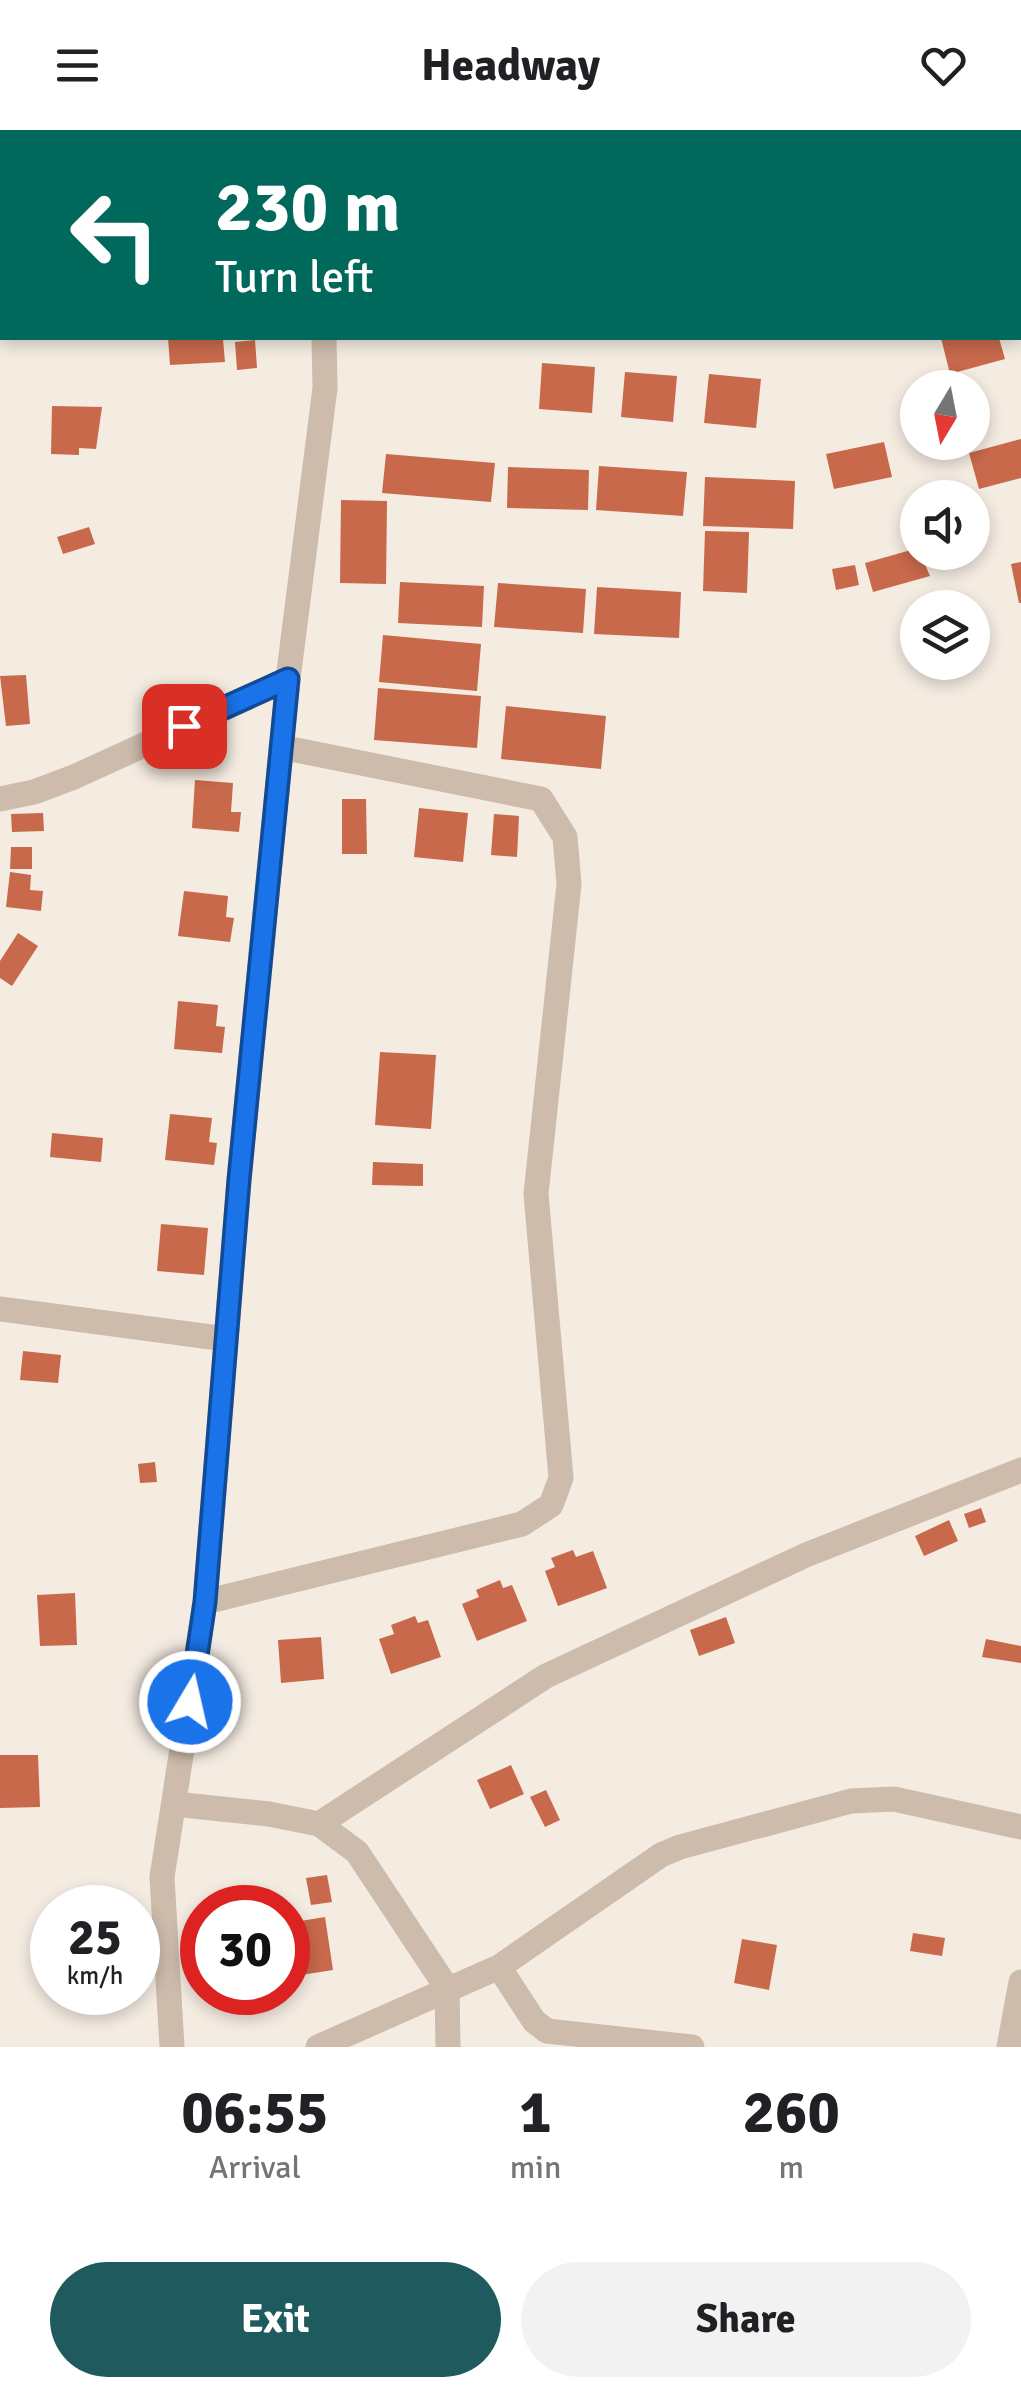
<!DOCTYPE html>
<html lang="en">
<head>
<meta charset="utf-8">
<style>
	body { margin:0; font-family:Signika,sans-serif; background:#f2f2f2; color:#202124; height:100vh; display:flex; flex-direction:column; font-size:38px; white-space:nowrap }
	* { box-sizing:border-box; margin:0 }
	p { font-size:32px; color:#757577 }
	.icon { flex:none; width:55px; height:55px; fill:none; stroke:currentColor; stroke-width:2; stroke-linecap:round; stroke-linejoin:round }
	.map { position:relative; height:1917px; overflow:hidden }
	.details { display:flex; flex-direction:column; background:#fff; flex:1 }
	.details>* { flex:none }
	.hud { position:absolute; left:0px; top:0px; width:1022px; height:210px; box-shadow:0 5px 15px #0003; background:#00695c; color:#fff; overflow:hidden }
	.needle { width:65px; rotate:190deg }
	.controls { position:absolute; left:900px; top:240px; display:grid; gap:20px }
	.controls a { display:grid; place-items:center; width:90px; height:90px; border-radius:50%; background:#fff; box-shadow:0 5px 15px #0003; font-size:50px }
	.speed { position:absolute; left:30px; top:1755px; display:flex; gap:20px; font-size:50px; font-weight:700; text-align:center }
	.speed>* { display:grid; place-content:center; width:130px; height:130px; border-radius:50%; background:#fff; box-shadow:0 5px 15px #0003; line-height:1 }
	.speed small { font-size:25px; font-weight:400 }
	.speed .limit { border:15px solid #d22; background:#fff; color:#111 }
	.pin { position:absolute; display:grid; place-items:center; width:85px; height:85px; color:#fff; margin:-42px; border-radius:20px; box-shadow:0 5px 15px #0006 }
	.me { position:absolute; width:110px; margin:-55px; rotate:9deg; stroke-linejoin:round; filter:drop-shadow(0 0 8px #0008) }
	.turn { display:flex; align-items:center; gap:35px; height:210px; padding:0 50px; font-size:45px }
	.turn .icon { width:130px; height:130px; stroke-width:2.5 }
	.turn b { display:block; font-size:70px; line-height:85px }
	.eta { display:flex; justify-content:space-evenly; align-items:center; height:170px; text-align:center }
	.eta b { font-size:60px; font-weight:700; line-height:70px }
	.action { display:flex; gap:20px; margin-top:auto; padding:20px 50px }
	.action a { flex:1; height:115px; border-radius:60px; background:#1f5a5e; color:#fff; font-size:40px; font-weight:700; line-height:115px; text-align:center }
	.action a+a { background:#f2f2f2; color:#202124 }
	header { display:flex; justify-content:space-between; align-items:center; height:130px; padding:0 50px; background:#fff; font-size:45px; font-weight:700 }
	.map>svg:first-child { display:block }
	.building { fill:#c8694b }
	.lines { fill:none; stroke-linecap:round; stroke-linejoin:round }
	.minor { stroke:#cdbbac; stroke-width:25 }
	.route-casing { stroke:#114b97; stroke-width:25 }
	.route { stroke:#1a73e8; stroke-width:18 }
</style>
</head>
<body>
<header><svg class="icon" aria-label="menu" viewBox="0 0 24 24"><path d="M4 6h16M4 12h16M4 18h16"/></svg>Headway<svg class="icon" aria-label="heart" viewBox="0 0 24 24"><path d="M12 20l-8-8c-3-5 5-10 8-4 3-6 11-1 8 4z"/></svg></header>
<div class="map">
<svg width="1021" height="1917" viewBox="0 0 1021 1917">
	<rect width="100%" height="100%" fill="#f4ebe1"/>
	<path class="building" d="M168,208L223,209L225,232L170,235Z
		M941,208H999L1005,229L950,244Z
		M255,210L257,238L237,240L235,212Z
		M542,233L595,237L592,283L539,279Z
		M625,242L677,246L673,292L621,287Z
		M709,244L761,249L756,298L704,293Z
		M52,276L102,277L96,319L79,318V325L51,324Z
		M1021,309V348L979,359L969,323Z
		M884,312L892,347L834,359L826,324Z
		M386,324L495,333L491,372L382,363Z
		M599,336L687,342L683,386L596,380Z
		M508,337L589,340L588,380L507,378Z
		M705,347L795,351L793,399L703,396Z
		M341,370L387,371L386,454L340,453Z
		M89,397L95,414L63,424L57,407Z
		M705,401L749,402L747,463L703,461Z
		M918,418L930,446L873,462L865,433Z
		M1021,432V473H1019L1011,434Z
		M855,435L859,455L836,460L832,439Z
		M400,452L484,456L482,497L398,493Z
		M498,453L586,459L583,503L494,497Z
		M597,457L681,462L679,508L594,504Z
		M383,505L481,514L477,561L379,552Z
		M26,545L30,594L6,596L0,546Z
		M378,558L481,566L477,618L374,610Z
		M506,576L606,586L601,639L501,629Z
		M195,650L233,653L231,682H241L239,702L192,698Z
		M342,669H366L367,724H342Z
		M419,678L468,683L463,732L414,727Z
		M43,683L44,701L12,702L11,684Z
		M494,684L519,686L517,727L491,725Z
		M11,717H32V739H10Z
		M10,742L31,745L30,760L43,761L41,781L6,777Z
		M184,761L228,766L226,787L234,788L230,812L178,806Z
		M18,803L38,816L12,856L0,848V831Z
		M178,871L218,875L216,896L225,897L222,923L174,919Z
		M380,922L436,925L431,999L375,995Z
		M170,984L212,988L209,1012L217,1013L214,1035L165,1030Z
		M52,1003L103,1008L101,1032L50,1027Z
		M373,1032L423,1034V1056L372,1055Z
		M161,1094L208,1098L204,1145L157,1141Z
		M23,1221L61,1225L58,1253L20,1250Z
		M155,1332L157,1352L140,1353L138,1334Z
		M981,1378L986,1392L969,1398L964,1384Z
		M949,1390L958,1411L924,1426L915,1406Z
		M573,1420L576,1427L593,1421L607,1458L558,1476L545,1441L555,1437L551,1428Z
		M500,1450L503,1458L512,1455L527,1491L477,1511L462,1474L479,1467L476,1460Z
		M75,1463L77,1515L40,1516L37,1465Z
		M415,1486L418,1493L428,1490L441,1527L391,1544L379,1509L394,1504L391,1495Z
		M726,1487L735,1513L699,1526L690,1500Z
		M321,1507L324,1549L281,1553L278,1510Z
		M986,1509L1021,1516V1533L982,1527Z
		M0,1625H38L40,1677L0,1678Z
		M511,1635L524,1664L490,1679L477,1650Z
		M546,1660L560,1690L545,1697L530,1667Z
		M327,1745L332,1772L311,1775L306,1748Z
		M325,1787L333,1840L288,1847V1793Z
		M913,1803L945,1808L942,1826L910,1821Z
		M742,1809L777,1815L769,1860L734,1853Z"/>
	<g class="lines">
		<path class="minor" d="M244,0L245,2
			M409,0L431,2
			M302,2L314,0
			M820,2V0
			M1020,93H1021
			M0,112L2,111
			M0,669L34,662L74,647L288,549
			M0,1179L226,1209
			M205,1472L522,1394L551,1375L561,1348L536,1064L569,754L565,707L541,669L281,617
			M174,1674L269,1684L319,1694L357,1722L447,1858L448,1917
			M319,1694L546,1546L806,1425L1021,1340
			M499,1837L534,1891L547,1901L692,1917
			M172,1917L162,1747L205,1472L239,1050L288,549L325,258L324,208
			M318,1917L499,1837L661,1725L680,1717L851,1671L894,1669L1021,1697
			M1009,1917L1021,1852"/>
	</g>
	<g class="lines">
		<defs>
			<path id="route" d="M184,596L288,549L239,1050L205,1472L190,1572"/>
		</defs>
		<use href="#route" class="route-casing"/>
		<use href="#route" class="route"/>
	</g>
</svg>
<div class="controls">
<a><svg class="needle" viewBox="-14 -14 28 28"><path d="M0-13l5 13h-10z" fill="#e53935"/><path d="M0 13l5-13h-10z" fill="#757577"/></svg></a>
<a><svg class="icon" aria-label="sound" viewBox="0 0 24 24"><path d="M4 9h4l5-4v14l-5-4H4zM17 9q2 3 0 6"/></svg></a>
<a><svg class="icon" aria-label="layers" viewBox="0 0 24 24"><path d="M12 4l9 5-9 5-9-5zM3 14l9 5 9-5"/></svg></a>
</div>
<div class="speed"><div>25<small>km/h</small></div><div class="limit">30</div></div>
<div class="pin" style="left:184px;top:596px;background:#d93025"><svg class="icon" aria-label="arrive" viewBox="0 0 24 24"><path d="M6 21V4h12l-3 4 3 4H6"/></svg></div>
<svg class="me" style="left:190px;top:1572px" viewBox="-20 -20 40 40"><circle r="17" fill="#1a73e8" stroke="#fff" stroke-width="3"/><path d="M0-11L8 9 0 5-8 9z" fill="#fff"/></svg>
<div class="hud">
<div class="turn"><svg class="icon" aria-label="left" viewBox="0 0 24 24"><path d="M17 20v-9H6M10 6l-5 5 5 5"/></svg><div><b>230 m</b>Turn left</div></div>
</div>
</div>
<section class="details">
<div class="eta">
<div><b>06:55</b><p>Arrival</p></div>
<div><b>1</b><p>min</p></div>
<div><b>260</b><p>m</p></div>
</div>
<div class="action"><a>Exit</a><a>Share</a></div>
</section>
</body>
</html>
